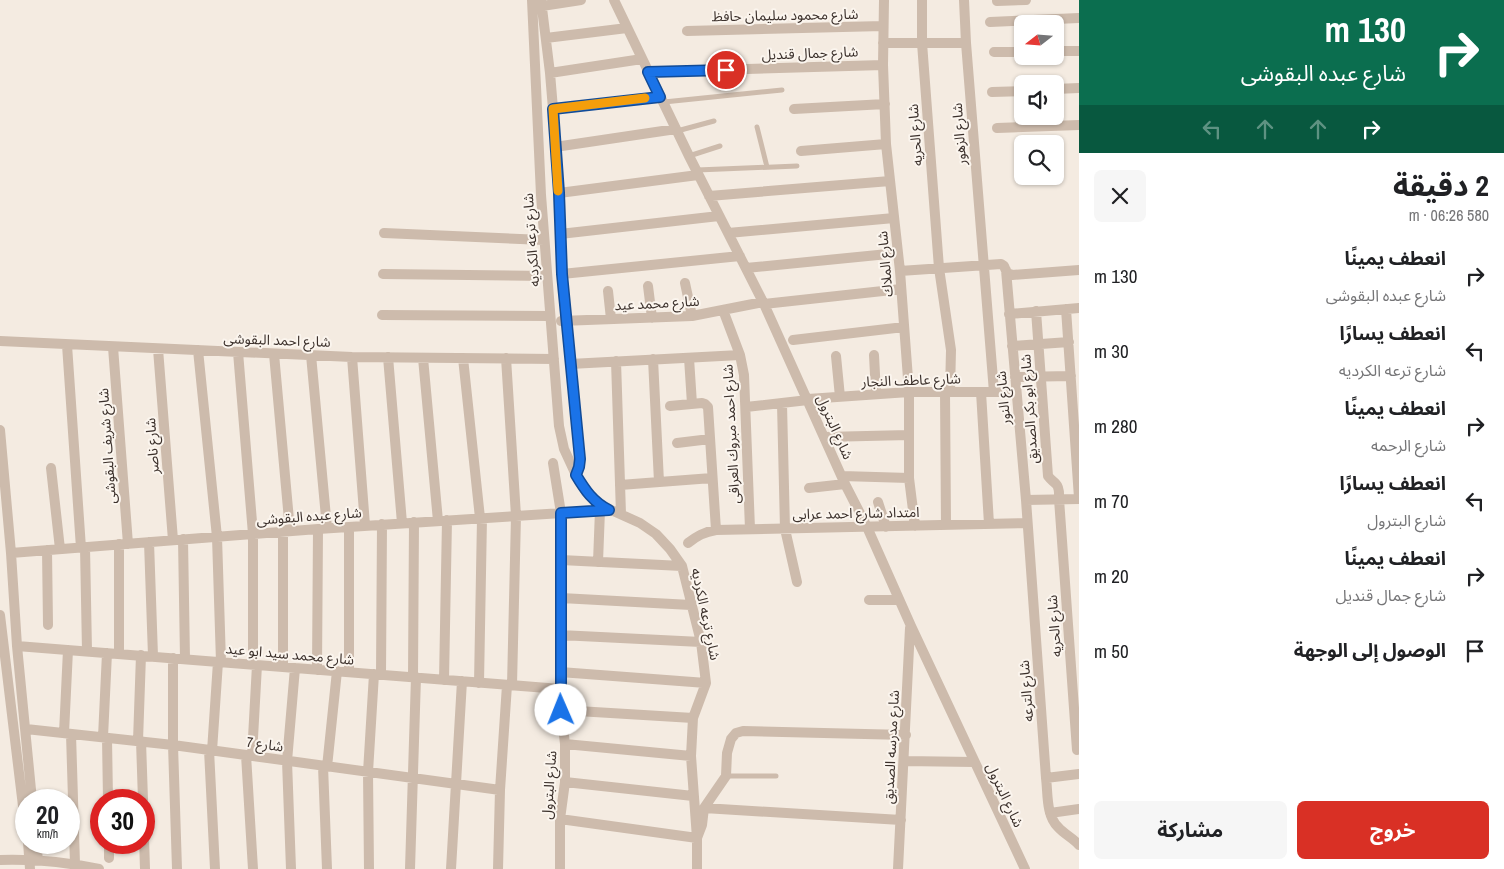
<!DOCTYPE html>
<html lang="ar">
<head>
<meta charset="utf-8">
<style>
	body { margin:0; font-family:"Archivo Narrow","Noto Sans Arabic",sans-serif; background:#f6f6f6; color:#202124; direction:rtl; height:100vh; display:flex; flex-direction:column; font-size:19px; white-space:nowrap }
	* { box-sizing:border-box; margin:0 }
	p { font-size:16px; color:#757577 }
	.icon { flex:none; width:28px; height:28px; fill:none; stroke:currentColor; stroke-width:2; stroke-linecap:round; stroke-linejoin:round }
	.map { position:relative; flex:1; overflow:hidden; direction:ltr }
	.details { display:flex; flex-direction:column; background:#fff; width:425px }
	.details>* { flex:none }
	.top-card { background:#0b6e4f; color:#fff; overflow:hidden }
	.needle { width:32px; rotate:253deg }
	.buttons { position:absolute; left:1014px; top:15px; display:grid; gap:10px }
	.buttons a { display:grid; place-items:center; width:50px; height:50px; border-radius:8px; background:#fff; box-shadow:0 1px 4px #0004; font-size:25px }
	.speed { position:absolute; left:15px; top:789px; display:flex; gap:10px; font-size:25px; font-weight:700; text-align:center }
	.speed>* { display:grid; place-content:center; width:65px; height:65px; border-radius:50%; background:#fff; box-shadow:0 1px 4px #0004; line-height:1 }
	.speed small { font-size:12px; font-weight:400 }
	.speed .limit { border:8px solid #d22; background:#fff; color:#111 }
	.pin { position:absolute; display:grid; place-items:center; width:42px; height:42px; color:#fff; margin:-21px; border:2px solid #fff; border-radius:50%; box-shadow:0 1px 5px #0007 }
	.me { position:absolute; width:55px; margin:-28px; rotate:359deg; stroke-linejoin:round; filter:drop-shadow(0 0 4px #0008) }
	.turn { display:flex; align-items:center; gap:18px; height:105px; padding:0 15px; font-size:22px }
	.turn .icon { width:65px; height:65px; stroke-width:2.5 }
	.turn b { display:block; font-size:35px; line-height:42px }
	.lanes { display:flex; align-items:center; height:48px; padding:0 15px; background:#0003; justify-content:center; gap:25px; direction:ltr }
	.lanes .off { opacity:.35 }
	.round { display:grid; place-items:center; flex:none; width:52px; height:52px; border-radius:8px; background:#f6f6f6 }
	.overview { display:flex; align-items:center; justify-content:space-between; height:85px; padding:0 15px }
	h1 { font-size:30px; font-weight:700; line-height:38px }
	.primary-button { display:flex; gap:10px; margin-top:auto; padding:10px 15px }
	.primary-button a { flex:1; height:58px; border-radius:8px; background:#d93025; color:#fff; font-size:20px; font-weight:700; line-height:58px; text-align:center }
	.primary-button a+a { background:#f6f6f6; color:#202124 }
	ul { padding:0; list-style:none }
	li { display:flex; align-items:center; gap:15px; height:75px; padding:0 15px }
	li div { flex:1 }
	li b { display:block; font-size:19px }
	li em { font-style:normal }
	main { display:flex; flex:1; min-height:0 }
	.map>svg:first-child { display:block }
	.lines { fill:none; stroke-linecap:round; stroke-linejoin:round }
	.service { stroke:#cdbbac; stroke-width:5 }
	.minor { stroke:#cdbbac; stroke-width:10 }
	.route-casing { stroke:#114b97; stroke-width:12 }
	.route { stroke:#1a73e8; stroke-width:9 }
	.slow { stroke:#f59e0b; stroke-width:9 }
	.labels { text-anchor:middle; stroke-width:4; stroke-linejoin:round; paint-order:stroke }
	.street-label { font-size:14px; fill:#3b302b; stroke:#fbf5ee }
</style>
</head>
<body>
<main>
<section class="details">
<div class="top-card">
<div class="turn"><svg class="icon" aria-label="right" viewBox="0 0 24 24"><path d="M7 20v-9h11M14 6l5 5-5 5"/></svg><div><b>130 m</b>شارع عبده البقوشى</div></div>
<div class="lanes"><svg class="icon off" aria-label="left" viewBox="0 0 24 24"><path d="M17 20v-9H6M10 6l-5 5 5 5"/></svg><svg class="icon off" aria-label="ahead" viewBox="0 0 24 24"><path d="M12 20V5M6 11l6-6 6 6"/></svg><svg class="icon off" aria-label="ahead" viewBox="0 0 24 24"><path d="M12 20V5M6 11l6-6 6 6"/></svg><svg class="icon" aria-label="right" viewBox="0 0 24 24"><path d="M7 20v-9h11M14 6l5 5-5 5"/></svg></div>
</div>
<div class="overview"><div><h1>2 دقيقة</h1><p>580 m · 06:26</p></div><a class="round"><svg class="icon" aria-label="close" viewBox="0 0 24 24"><path d="M6 6l12 12M18 6L6 18"/></svg></a></div>
<ul>
<li><svg class="icon" aria-label="right" viewBox="0 0 24 24"><path d="M7 20v-9h11M14 6l5 5-5 5"/></svg><div><b>انعطف يمينًا</b><p>شارع عبده البقوشى</p></div><em>130 m</em></li>
<li><svg class="icon" aria-label="left" viewBox="0 0 24 24"><path d="M17 20v-9H6M10 6l-5 5 5 5"/></svg><div><b>انعطف يسارًا</b><p>شارع ترعه الكرديه</p></div><em>30 m</em></li>
<li><svg class="icon" aria-label="right" viewBox="0 0 24 24"><path d="M7 20v-9h11M14 6l5 5-5 5"/></svg><div><b>انعطف يمينًا</b><p>شارع الرحمه</p></div><em>280 m</em></li>
<li><svg class="icon" aria-label="left" viewBox="0 0 24 24"><path d="M17 20v-9H6M10 6l-5 5 5 5"/></svg><div><b>انعطف يسارًا</b><p>شارع البترول</p></div><em>70 m</em></li>
<li><svg class="icon" aria-label="right" viewBox="0 0 24 24"><path d="M7 20v-9h11M14 6l5 5-5 5"/></svg><div><b>انعطف يمينًا</b><p>شارع جمال قنديل</p></div><em>20 m</em></li>
<li><svg class="icon" aria-label="arrive" viewBox="0 0 24 24"><path d="M6 21V4h12l-3 4 3 4H6"/></svg><div><b>الوصول إلى الوجهة</b></div><em>50 m</em></li>
</ul>
<div class="primary-button"><a>خروج</a><a>مشاركة</a></div>
</section>
<div class="map">
<svg width="1079" height="869" viewBox="0 0 1079 869">
	<rect width="100%" height="100%" fill="#f4ebe1"/>
	<g class="lines">
		<path class="service" d="M664,102L782,90
			M757,127L767,167
			M677,131L714,121
			M689,156L720,146
			M697,170L797,166
			M726,776H776"/>
		<path class="minor" d="M532,0L541,195L559,426L564,449L576,475L586,492L600,505L640,523L656,534L670,549L682,566L701,642L706,683L693,718L691,756L697,838V869
			M541,0L550,73L553,109L559,193L562,274L580,459L579,467L576,475
			M614,0L689,156L764,304L845,484L867,527L911,626L1025,869
			M884,0L883,65L886,144L900,271L909,392V478L915,526
			M922,0V43L939,268L951,350L950,392
			M964,0L966,43L994,392
			M997,1L1026,0
			M542,6L581,0
			M990,22L1079,18
			M687,31L883,26
			M546,38L627,28
			M883,43H966
			M1055,51H1079
			M994,52H1022
			M648,72L883,65
			M550,73L642,59
			M1055,89L1079,88
			M992,92L1022,91
			M553,109L660,97
			M794,109L885,104
			M997,128L1079,125
			M555,147L676,129
			M801,151L886,144
			M559,193L698,175
			M709,196L890,181
			M384,233L544,240
			M728,233L894,218
			M560,234L719,216
			M746,268L898,253
			M1006,270L1026,500L1046,778C1048,793 1046,816 1058,827C1064,834 1073,838 1079,845
			M900,271L1001,264L1004,266L1007,273L1012,275L1079,270
			M383,274L547,276
			M562,274L740,256
			M685,283L692,316
			M648,286L652,318
			M608,291L611,319
			M764,304L901,289
			M1066,309L1079,498
			M723,310L740,355L744,375L750,529
			M1036,311L1048,476C1051,480 1053,481 1056,484C1060,488 1059,495 1059,499L1077,750
			M1009,314L1079,308
			M382,315L550,316
			M561,321L692,316L763,302
			M793,340L904,327
			M0,341L352,357L554,359
			M67,345L81,548
			M1012,346L1069,342
			M113,347L128,544
			M158,349L173,540
			M198,350L217,537L221,662
			M238,352L253,534V664
			M274,354L290,531
			M311,355L327,528
			M874,355L876,394
			M836,356L840,397
			M352,357L365,525
			M388,357L402,523
			M423,358L438,521
			M463,358L480,518
			M506,358L516,516L512,685
			M689,358L692,404
			M653,359L659,482
			M616,361L621,514
			M570,364L740,355
			M1015,377L1071,376
			M945,392L946,525
			M981,392L989,524
			M808,399L909,392H1016
			M782,404L785,529L797,582
			M670,406L702,403L705,404L708,407L716,530
			M746,407L808,400
			M0,430L11,553L17,646L32,800
			M824,437L909,435
			M677,443L710,439
			M553,463L561,513L560,689L561,710L565,744V782L560,819V869
			M51,468L60,549
			M842,476L909,478
			M620,485L712,478
			M809,488L845,484
			M1026,500L1079,499
			M878,502L886,527
			M349,527V672
			M283,531V667
			M183,539L185,659
			M149,542L153,656
			M688,543C697,536 704,532 716,530L1027,523
			M119,544V654
			M85,547L87,651
			M47,550L48,625
			M11,553L318,529L608,510
			M561,560L682,566
			M598,562L600,510
			M561,598L691,605
			M869,600H899
			M0,615L26,831
			M560,635L701,642
			M17,646L560,689
			M173,658V745L177,869
			M317,670L318,529
			M560,672L706,683
			M381,675L382,524
			M413,677L414,522
			M444,680L447,520
			M479,683L482,518
			M561,710L693,718
			M26,729L173,745L500,790
			M64,733L68,650
			M71,734L75,864
			M103,737L107,653
			M107,738L108,800
			M138,741L141,655
			M141,741L143,800
			M565,744L691,756
			M209,750L215,869
			M212,751L218,662
			M246,755L253,869
			M252,756L257,665
			M904,761L974,762
			M323,766L327,869
			M327,767L337,671
			M1046,778L1079,774
			M565,782L693,796
			M704,808L901,820
			M1050,813L1079,809
			M560,819L697,838L702,825L704,808L726,776L727,753L731,739L736,733L743,731L906,735
			M144,838L145,869
			M28,842L30,869
			M36,842L38,860
			M109,842V858
			M0,860C34,859 66,862 99,869
			M291,869L287,761L295,668
			M369,869L368,772L374,674
			M410,869L416,677
			M451,869L462,681
			M498,869L500,790L507,685
			M898,869L910,628"/>
	</g>
	<g class="lines">
		<defs>
			<path id="route" d="M561,710V513L609,510C593,502 585,490 576,475L579,467L580,459L562,274L559,193L553,109L660,97L648,72L726,70"/>
		</defs>
		<use href="#route" class="route-casing"/>
		<use href="#route" class="route"/>
		<path class="slow" d="M558,191L553,109L645,98"/>
	</g>
	<g class="labels">
		<g class="street-label">
			<text transform="translate(785 15) rotate(-1)" y="5">شارع محمود سليمان حافظ</text>
			<text transform="translate(810 53) rotate(-2)" y="5">شارع جمال قنديل</text>
			<text transform="translate(959 134) rotate(-94)" y="5">شارع الزهور</text>
			<text transform="translate(915 135) rotate(-94)" y="5">شارع الحريه</text>
			<text transform="translate(531 240) rotate(-94)" y="5">شارع ترعه الكرديه</text>
			<text transform="translate(885 264) rotate(-95)" y="5">شارع الملاك</text>
			<text transform="translate(657 303) rotate(-3)" y="5">شارع محمد عيد</text>
			<text transform="translate(277 340) rotate(2)" y="5">شارع احمد البقوشى</text>
			<text transform="translate(911 380) rotate(-2)" y="5">شارع عاطف النجار</text>
			<text transform="translate(1003 398) rotate(-95)" y="5">شارع النور</text>
			<text transform="translate(1029 409) rotate(-94)" y="5">شارع ابو بكر الصديق</text>
			<text transform="translate(835 427) rotate(66)" y="5">شارع البترول</text>
			<text transform="translate(731 434) rotate(-93)" y="5">شارع احمد مبروك العراقى</text>
			<text transform="translate(107 446) rotate(-94)" y="5">شارع شريف البقوشى</text>
			<text transform="translate(152 446) rotate(-94)" y="5">شارع ناصر</text>
			<text transform="translate(856 513) rotate(-1)" y="5">امتداد شارع احمد عرابى</text>
			<text transform="translate(309 516) rotate(-4)" y="5">شارع عبده البقوشى</text>
			<text transform="translate(706 614) rotate(78)" y="5">شارع ترعه الكرديه</text>
			<text transform="translate(1054 626) rotate(-94)" y="5">شارع الحريه</text>
			<text transform="translate(290 654) rotate(5)" y="5">شارع محمد سيد ابو عيد</text>
			<text transform="translate(1026 691) rotate(-94)" y="5">شارع الترعه</text>
			<text transform="translate(265 744) rotate(8)" y="5">شارع 7</text>
			<text transform="translate(891 747) rotate(-87)" y="5">شارع مدرسه الصديق</text>
			<text transform="translate(549 785) rotate(-86)" y="5">شارع البترول</text>
			<text transform="translate(1005 795) rotate(65)" y="5">شارع البترول</text>
		</g>
	</g>
</svg>
<div class="buttons">
<a><svg class="needle" viewBox="-14 -14 28 28"><path d="M0-13l5 13h-10z" fill="#e53935"/><path d="M0 13l5-13h-10z" fill="#757577"/></svg></a>
<a><svg class="icon" aria-label="sound" viewBox="0 0 24 24"><path d="M4 9h4l5-4v14l-5-4H4zM17 9q2 3 0 6"/></svg></a>
<a><svg class="icon" aria-label="search" viewBox="0 0 24 24"><circle cx="10" cy="10" r="6"/><path d="M15 15l6 6"/></svg></a>
</div>
<div class="speed"><div>20<small>km/h</small></div><div class="limit">30</div></div>
<div class="pin" style="left:726px;top:70px;background:#d93025"><svg class="icon" aria-label="arrive" viewBox="0 0 24 24"><path d="M6 21V4h12l-3 4 3 4H6"/></svg></div>
<svg class="me" style="left:561px;top:710px" viewBox="-20 -20 40 40"><circle r="19" fill="#fff"/><path d="M0-13L10 11 0 6-10 11z" fill="#1a73e8"/></svg>
</div>
</main>
</body>
</html>
